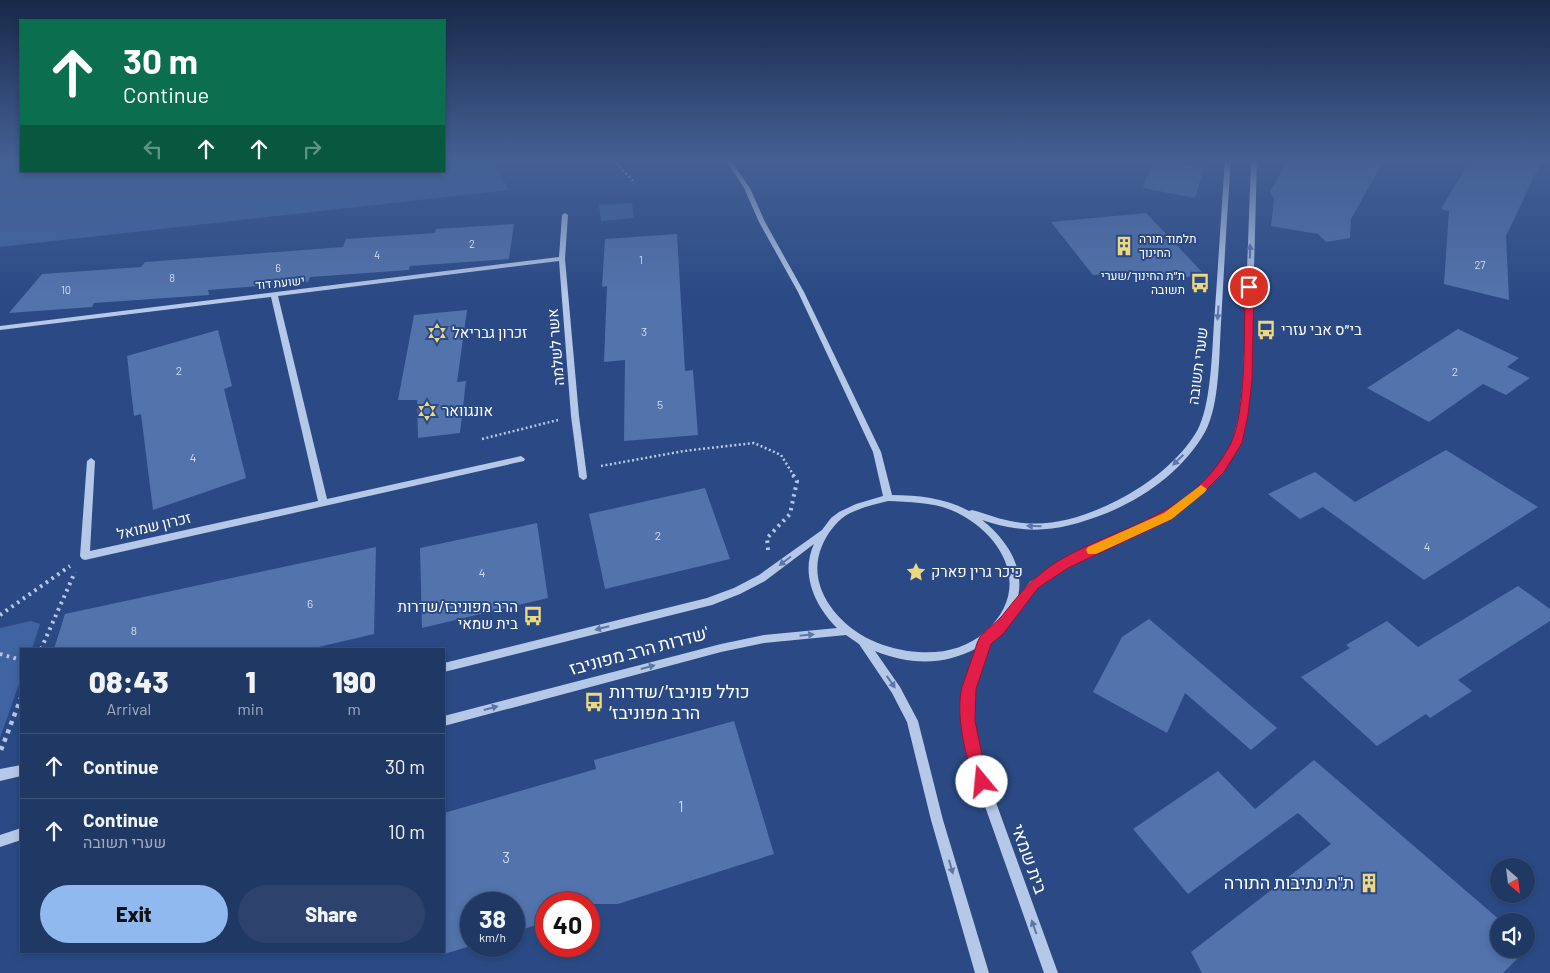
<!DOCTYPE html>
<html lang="en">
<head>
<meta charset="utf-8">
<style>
	body { margin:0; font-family:Barlow,Heebo,sans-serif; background:#2d436d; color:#f1f3f6; height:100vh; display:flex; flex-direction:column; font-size:19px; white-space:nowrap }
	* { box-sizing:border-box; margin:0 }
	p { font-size:16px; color:#a2acbf }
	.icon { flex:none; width:28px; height:28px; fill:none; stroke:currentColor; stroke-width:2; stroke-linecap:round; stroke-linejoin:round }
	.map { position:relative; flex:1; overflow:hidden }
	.drawer { position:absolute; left:20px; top:648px; width:425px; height:305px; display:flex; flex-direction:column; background:#203864; border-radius:0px; box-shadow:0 2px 8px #0003,0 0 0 1px #3d5278 }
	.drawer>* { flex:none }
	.guide { position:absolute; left:20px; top:20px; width:425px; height:152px; border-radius:0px; box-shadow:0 2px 8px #0003,0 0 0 1px #3d5278; background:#0b6e4f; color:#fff; overflow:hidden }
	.needle { width:32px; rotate:152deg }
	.controls { position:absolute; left:1490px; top:858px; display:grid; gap:10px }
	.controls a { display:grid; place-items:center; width:45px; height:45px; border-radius:50%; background:#203864; box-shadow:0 2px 8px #0003,0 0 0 1px #3d5278; font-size:25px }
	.speed { position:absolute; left:460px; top:892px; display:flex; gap:10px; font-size:25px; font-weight:700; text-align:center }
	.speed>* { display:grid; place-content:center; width:65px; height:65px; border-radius:50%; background:#203864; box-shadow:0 2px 8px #0003,0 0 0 1px #3d5278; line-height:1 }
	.speed small { font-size:12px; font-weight:400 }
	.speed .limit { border:8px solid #d22; background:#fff; color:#111 }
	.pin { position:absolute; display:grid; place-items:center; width:42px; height:42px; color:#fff; margin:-21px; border:2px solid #fff; border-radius:50%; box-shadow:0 1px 5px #0007 }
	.me { position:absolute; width:55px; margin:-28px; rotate:343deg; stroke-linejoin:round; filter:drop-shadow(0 0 4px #0008) }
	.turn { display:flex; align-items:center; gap:18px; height:105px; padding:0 20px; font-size:22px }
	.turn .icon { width:65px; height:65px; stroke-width:2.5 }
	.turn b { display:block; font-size:35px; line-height:42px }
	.lanes { display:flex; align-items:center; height:48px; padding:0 20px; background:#0003; justify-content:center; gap:25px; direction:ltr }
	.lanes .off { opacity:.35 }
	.eta { display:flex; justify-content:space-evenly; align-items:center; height:85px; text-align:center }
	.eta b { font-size:30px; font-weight:800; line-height:35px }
	.button { display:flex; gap:10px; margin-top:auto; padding:10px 20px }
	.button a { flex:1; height:58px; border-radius:30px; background:#90b9f0; color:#111; font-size:20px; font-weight:800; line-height:58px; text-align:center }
	.button a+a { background:#2d436d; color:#f1f3f6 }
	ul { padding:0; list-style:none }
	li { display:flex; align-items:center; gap:15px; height:65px; padding:0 20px; border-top:1px solid #3d5278 }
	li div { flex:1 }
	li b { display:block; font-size:19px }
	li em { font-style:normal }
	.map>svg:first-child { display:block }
	.green { fill:#4063a1 }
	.building { fill:#5373ac }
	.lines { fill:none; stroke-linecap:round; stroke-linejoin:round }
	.path-far2 { stroke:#b6c8e7; stroke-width:2.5; stroke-dasharray:2 2.5; stroke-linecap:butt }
	.path-far1 { stroke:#b6c8e7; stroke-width:4; stroke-dasharray:2.5 4.5; stroke-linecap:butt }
	.path { stroke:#b6c8e7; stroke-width:4.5; stroke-dasharray:4 5; stroke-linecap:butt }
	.minor { fill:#b6c8e7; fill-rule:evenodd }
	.oneway { fill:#5c76a7 }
	.route { fill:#e11d48; stroke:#92132f }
	.slow { fill:#f59e0b }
	.labels { text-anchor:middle; stroke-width:4; stroke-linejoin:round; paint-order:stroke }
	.far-number-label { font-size:11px; fill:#d4dcea }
	.far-poi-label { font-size:12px; fill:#fff; stroke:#2b4a85; text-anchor:start }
	.far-street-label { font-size:12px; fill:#fff; stroke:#2b4a85 }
	.number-label { font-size:12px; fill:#d4dcea }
	.poi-label { font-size:15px; fill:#fff; stroke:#2b4a85; text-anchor:start }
	.street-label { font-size:15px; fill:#fff; stroke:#2b4a85 }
	.near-number-label { font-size:15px; fill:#d4dcea }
	.near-street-label { font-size:18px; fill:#fff; stroke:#2b4a85 }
	.near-poi-label { font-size:18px; fill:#fff; stroke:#2b4a85; text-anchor:start }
</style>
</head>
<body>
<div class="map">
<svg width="1550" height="973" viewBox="0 0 1550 973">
	<rect width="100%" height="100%" fill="#2b4a85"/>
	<path class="green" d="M0,160H21V171H444V160H492L509,190L0,247Z
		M632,203L634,218L601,221L599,205Z
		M31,621L40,624L32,649H21V678L0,738V628Z"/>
	<path class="building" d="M1153,160L1204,167L1195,198L1143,188Z
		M1289,160H1384L1351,219L1350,238L1326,242L1318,234L1271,226L1274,199L1270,191Z
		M1486,160H1542L1506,236L1509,300L1444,284L1449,211L1441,209L1465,169Z
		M1146,213L1205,275L1148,281L1139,271L1093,275L1051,222Z
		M514,224L509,259L410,266L409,270L310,277L308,282L208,290L209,295L94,303L92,307L9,313L42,274L141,267L145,262L343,247L346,239L435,233L436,229Z
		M677,234L685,371L693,370L698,435L624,441L625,360L604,362L607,286L602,287L605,239Z
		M467,310L457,382L466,381L460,433L418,438L417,400H398L414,315Z
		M1458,329L1519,358L1507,367L1530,378L1506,395L1483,384L1429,422L1367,388Z
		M218,330L232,386L224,389L246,478L153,510L141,414L134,416L127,356Z
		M1446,450L1538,507L1424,580L1323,507L1300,519L1268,494L1315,472L1355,502Z
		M705,488L730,559L605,589L589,514Z
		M537,523L548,598L422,628L420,548Z
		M376,547L374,634L310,649H54L65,614Z
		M1518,586L1550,609V621L1458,680L1472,691L1430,718L1426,714L1377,746L1301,677L1350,648L1346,645L1387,621L1418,647Z
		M1149,619L1277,728L1251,750L1185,693L1167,733L1093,692L1122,637Z
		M734,721L774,854L618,904H546V922L514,932V904H471V946L444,954V813L596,769L594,760Z
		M1314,760L1501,921H1499V949H1526V943L1530,946L1503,973H1202L1191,952L1331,844L1298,813L1188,894L1133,829L1218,771L1255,809Z"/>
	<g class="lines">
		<path class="path-far2" d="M613,160L635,183
			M482,439L558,420
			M601,466L684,451L754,443L781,455L794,476"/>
		<path class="path-far1" d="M768,550L767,538L790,514L797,481L793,475
			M0,615L70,566
			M41,649L75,572
			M0,654L21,660"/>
		<path class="path" d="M1,750L21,698"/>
		<path class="minor" d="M726,160H730L750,188L765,222L804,292L881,452L892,495C918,495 945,498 969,511L972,510C987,514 1001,520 1016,522C1051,528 1087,516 1118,500C1149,484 1179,461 1197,431C1211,406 1212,352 1214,323C1218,269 1221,214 1225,160H1231C1227,214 1224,269 1221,323C1219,354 1220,405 1205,432C1184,469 1146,497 1107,513C1060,531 1030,536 982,520C1005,538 1025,566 1018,597L1030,582L1061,561L1165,514L1195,490L1217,468L1232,443L1239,415L1243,380L1251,160H1257L1251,380L1247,415L1240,443L1223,472L1201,494L1171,518L1067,567L1036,588L1012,620L1008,621L1003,628L990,640L973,689L974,721L982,764L1058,973H1044L970,764L962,721L963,689L977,648C943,666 910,665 875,651L900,687L918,721L943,820L989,973H975L931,820L907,722L892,693L859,644L846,635L764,643L721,652L444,726V716L721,644L764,635L837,628C815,606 800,574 814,544L765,581L740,594L712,605L444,672V663L707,598L734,588L759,575L822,530L831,518L839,512L856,504L883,496L873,452L798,292L759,222L744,188ZM888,501C909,502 931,502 951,510C1003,532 1034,589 985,632C967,648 943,654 918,652C902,651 886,647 871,640C837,624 805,585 822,546C827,534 835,523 845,516C858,508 873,505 888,501Z
			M565,213L568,215L565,259L579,416L587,477L586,479L583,480L579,477L571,416L559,261L278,296L327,499L521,456L525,459L524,461L85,560L82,559L80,556L87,461L91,458L95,461L90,551L318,501L271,297L0,330V326L559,257L562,215Z
			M21,765V776L0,781V769Z
			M21,828V840L0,847V835Z"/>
	</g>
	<defs><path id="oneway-solid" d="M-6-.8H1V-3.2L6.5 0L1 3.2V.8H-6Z" transform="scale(1.25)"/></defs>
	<g class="oneway">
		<use href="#oneway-solid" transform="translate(1250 251) rotate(-89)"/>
		<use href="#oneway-solid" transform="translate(1218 313) rotate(94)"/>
		<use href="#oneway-solid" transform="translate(1178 460) rotate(136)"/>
		<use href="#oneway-solid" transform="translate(1034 526) rotate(-178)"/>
		<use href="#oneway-solid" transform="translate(785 561) rotate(143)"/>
		<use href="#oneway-solid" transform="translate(602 628) rotate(166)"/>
		<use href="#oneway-solid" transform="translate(807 635) rotate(-6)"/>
		<use href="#oneway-solid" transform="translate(648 667) rotate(-15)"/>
		<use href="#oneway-solid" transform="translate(891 682) rotate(55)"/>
		<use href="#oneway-solid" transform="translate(491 708) rotate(-15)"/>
		<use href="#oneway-solid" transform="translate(951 867) rotate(74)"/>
		<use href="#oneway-solid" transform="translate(1034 927) rotate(-110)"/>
	</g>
	<linearGradient id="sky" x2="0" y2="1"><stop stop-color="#182949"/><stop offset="0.54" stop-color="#446094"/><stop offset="1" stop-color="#446094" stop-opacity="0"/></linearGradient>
	<rect width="1550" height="296" fill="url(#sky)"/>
	<path class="route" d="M1249,284L1254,287L1252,380L1248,415L1242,443L1224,472L1202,494L1172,519L1068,568L1038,588L1003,634L991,644L976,689L975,721L984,764L990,782L988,787L982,789L977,787C966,761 955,715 962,687C965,677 969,668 972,658C975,652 976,643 980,637C986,629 995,624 1002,616C1020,593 1033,577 1058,561C1122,524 1191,518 1230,445C1247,413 1244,325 1245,287Z"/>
	<path class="slow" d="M1201,485L1207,489L1205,492L1172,519L1096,554H1088L1086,550L1088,547L1164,513Z"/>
	<defs>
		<symbol id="building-bare" viewBox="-9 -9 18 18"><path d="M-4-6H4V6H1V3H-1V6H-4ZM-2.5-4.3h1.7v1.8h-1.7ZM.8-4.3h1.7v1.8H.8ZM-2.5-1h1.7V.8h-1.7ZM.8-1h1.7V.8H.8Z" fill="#edd77f" stroke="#2b4a85" stroke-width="2.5" paint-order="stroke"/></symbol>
		<symbol id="bus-bare" viewBox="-9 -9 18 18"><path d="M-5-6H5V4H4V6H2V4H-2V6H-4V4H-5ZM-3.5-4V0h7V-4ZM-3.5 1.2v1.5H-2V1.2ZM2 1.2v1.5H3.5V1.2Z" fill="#edd77f" stroke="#2b4a85" stroke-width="2.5" paint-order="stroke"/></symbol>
		<symbol id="synagogue-bare" viewBox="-9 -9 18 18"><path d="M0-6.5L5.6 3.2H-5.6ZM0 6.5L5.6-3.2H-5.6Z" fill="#edd77f" stroke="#2b4a85" stroke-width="2.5" paint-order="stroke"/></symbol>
		<symbol id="sight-bare" viewBox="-9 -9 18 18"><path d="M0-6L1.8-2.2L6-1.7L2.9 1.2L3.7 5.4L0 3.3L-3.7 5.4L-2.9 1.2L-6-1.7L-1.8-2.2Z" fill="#edd77f" stroke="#2b4a85" stroke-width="2.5" paint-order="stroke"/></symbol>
	</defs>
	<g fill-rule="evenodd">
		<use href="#building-bare" x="1110" y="232" width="28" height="28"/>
		<use href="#bus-bare" x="1186" y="269" width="28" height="28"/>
		<use href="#bus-bare" x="1252" y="316" width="28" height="28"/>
		<use href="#synagogue-bare" x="423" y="319" width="28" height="28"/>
		<use href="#synagogue-bare" x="413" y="397" width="28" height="28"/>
		<use href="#sight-bare" x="902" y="558" width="28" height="28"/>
		<use href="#bus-bare" x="519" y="602" width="28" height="28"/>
		<use href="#bus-bare" x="580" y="688" width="28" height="28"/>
		<use href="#building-bare" x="1355" y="869" width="28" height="28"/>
	</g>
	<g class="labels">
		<g class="far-number-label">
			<text x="472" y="248">2</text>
			<text x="377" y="259">4</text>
			<text x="641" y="264">1</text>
			<text x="1480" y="269">27</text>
			<text x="278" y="272">6</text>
			<text x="172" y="282">8</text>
			<text x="66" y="294">10</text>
		</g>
		<g class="far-poi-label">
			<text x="1139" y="243">תלמוד תורה<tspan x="1139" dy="14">החינוך</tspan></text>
			<text x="1185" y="280" text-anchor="end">ת״ת החינוך/שערי<tspan x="1185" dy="14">תשובה</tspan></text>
		</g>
		<g class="far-street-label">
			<text transform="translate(280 283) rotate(-6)" y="4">ישועת דוד</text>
		</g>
		<g class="number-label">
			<text x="644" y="336">3</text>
			<text x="179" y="375">2</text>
			<text x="1455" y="376">2</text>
			<text x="660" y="409">5</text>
			<text x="193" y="462">4</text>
			<text x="658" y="540">2</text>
			<text x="1427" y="551">4</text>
			<text x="482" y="577">4</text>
			<text x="310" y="608">6</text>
			<text x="134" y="635">8</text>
		</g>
		<g class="poi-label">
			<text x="1281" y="335">בי״ס אבי עזרי</text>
			<text x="452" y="338">זכרון גבריאל</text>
			<text x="442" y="416">אונגוואר</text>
			<text x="931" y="577">כיכר גרין פארק</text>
			<text x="518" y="612" text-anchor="end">הרב מפוניבז/שדרות<tspan x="518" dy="17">בית שמאי</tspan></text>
		</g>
		<g class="street-label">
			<text transform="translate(556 347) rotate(-95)" y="5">אשר לשלמה</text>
			<text transform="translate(1198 366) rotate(-83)" y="5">שערי תשובה</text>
			<text transform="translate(154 526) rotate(-13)" y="5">זכרון שמואל</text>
		</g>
		<g class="near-number-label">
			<text x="681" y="812">1</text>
			<text x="506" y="863">3</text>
		</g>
		<g class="near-street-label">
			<text transform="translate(639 651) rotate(-15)" y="6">שדרות הרב מפוניבז'</text>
			<text transform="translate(1029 859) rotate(70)" y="6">בית שמאי</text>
		</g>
		<g class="near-poi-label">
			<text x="609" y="698">כולל פוניבז׳/שדרות<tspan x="609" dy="21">הרב מפוניבז׳</tspan></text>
			<text x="1354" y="889" text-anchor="end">ת"ת נתיבות התורה</text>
		</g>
	</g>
</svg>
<div class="controls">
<a><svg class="needle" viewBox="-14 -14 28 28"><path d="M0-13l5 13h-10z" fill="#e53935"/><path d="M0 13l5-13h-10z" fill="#a2acbf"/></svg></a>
<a><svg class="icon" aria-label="sound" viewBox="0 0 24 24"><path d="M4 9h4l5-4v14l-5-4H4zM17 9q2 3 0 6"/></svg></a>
</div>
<div class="speed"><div>38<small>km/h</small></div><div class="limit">40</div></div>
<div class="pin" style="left:1249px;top:287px;background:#d93025"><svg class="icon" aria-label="arrive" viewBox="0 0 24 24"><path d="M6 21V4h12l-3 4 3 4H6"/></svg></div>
<svg class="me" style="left:982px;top:782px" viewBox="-20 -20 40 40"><circle r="19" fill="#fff"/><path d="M0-13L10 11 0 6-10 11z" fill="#e11d48"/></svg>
<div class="guide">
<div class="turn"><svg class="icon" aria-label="ahead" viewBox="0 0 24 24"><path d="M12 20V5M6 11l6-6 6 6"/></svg><div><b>30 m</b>Continue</div></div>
<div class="lanes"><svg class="icon off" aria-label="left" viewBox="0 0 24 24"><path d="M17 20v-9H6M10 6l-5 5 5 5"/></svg><svg class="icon" aria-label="ahead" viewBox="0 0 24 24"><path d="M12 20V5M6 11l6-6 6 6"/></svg><svg class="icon" aria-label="ahead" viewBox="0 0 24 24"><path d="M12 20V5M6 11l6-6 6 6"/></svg><svg class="icon off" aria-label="right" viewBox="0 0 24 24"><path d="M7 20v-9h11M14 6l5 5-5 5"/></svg></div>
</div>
<section class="drawer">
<div class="eta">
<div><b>08:43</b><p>Arrival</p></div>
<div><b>1</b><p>min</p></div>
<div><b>190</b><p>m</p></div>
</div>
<ul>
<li><svg class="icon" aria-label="ahead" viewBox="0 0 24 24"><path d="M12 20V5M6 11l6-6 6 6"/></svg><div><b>Continue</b></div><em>30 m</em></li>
<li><svg class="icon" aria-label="ahead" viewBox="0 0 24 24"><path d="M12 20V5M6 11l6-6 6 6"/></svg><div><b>Continue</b><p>שערי תשובה</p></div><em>10 m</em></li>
</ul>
<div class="button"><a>Exit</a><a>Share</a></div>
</section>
</div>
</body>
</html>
